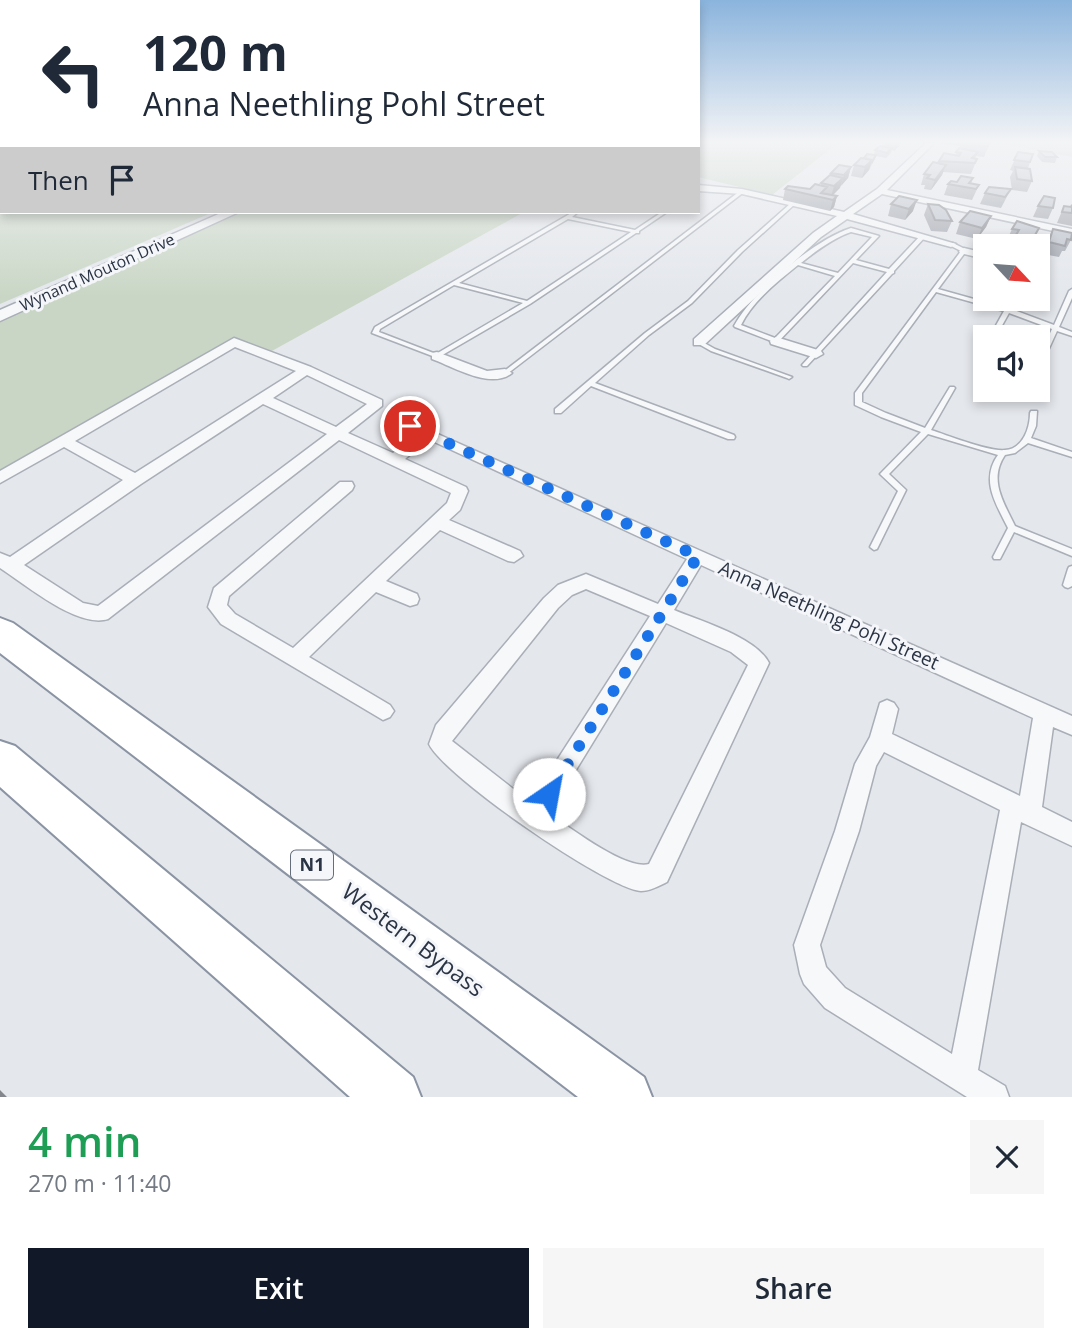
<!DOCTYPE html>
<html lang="en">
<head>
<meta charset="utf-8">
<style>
	body { margin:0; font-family:"Open Sans",sans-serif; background:#f6f6f7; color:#1f2937; height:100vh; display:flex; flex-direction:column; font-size:26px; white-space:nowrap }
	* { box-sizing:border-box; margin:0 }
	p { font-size:23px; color:#747a83 }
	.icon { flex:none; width:38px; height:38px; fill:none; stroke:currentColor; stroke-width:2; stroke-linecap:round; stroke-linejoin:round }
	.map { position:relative; height:1097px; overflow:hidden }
	.drawer { display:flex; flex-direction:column; background:#fff; flex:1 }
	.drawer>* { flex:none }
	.banner { position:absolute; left:0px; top:0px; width:700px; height:214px; box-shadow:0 4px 10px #0003; background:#fff; color:#1f2937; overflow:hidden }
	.needle { width:46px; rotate:116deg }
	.tools { position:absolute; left:973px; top:234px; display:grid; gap:14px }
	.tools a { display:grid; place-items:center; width:77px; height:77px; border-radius:0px; background:#fff; box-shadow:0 4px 10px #0003; font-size:35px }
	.pin { position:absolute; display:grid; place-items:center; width:60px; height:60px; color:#fff; margin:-30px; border:4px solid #fff; border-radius:50%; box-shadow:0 2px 7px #0007 }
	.me { position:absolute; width:77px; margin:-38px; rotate:33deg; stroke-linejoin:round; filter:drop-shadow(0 0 5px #0008) }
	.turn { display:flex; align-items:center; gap:24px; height:147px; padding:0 28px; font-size:32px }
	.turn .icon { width:91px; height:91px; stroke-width:2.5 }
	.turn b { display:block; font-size:49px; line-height:60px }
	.then { display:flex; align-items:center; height:66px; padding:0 28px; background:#0003; gap:14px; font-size:26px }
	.round { display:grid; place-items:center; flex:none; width:74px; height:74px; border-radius:0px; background:#f6f6f7 }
	.summary { display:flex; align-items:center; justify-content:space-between; height:119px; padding:0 28px }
	h1 { font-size:42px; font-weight:600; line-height:52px; color:#1e9e55 }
	.primary-button { display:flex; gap:14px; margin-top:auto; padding:14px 28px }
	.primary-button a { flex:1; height:80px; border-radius:0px; background:#111827; color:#fff; font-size:28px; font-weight:600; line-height:80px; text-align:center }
	.primary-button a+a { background:#f6f6f7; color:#1f2937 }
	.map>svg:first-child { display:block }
	.green { fill:#c9d6c5 }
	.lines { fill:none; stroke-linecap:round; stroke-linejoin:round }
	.service-casing { stroke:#a9aeb7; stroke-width:3 }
	.minor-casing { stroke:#a9aeb7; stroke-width:3 }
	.tertiary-casing { stroke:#a9aeb7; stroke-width:3 }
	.motorway-casing { stroke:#8b94a3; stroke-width:4 }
	.service { fill:#f7f8fa; fill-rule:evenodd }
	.minor { fill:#f7f8fa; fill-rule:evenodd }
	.tertiary { fill:#f7f8fa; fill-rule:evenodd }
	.motorway { fill:#fff; fill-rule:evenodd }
	.wall { fill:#a1a5ae }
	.shaded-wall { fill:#83868d }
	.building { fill:#bbc0ca; stroke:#83868d; stroke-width:2 }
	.route { stroke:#1a73e8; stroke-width:12; stroke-dasharray:0 21.6 }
	.labels { text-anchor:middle; stroke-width:6; stroke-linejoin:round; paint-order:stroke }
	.far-street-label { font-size:16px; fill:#2b3445; stroke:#f4f6f9 }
	.shield { fill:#f4f6f9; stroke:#676e7b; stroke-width:2 }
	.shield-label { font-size:18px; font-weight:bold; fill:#2b3445 }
	.street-label { font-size:19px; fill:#2b3445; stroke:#f4f6f9 }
	.near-street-label { font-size:23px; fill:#2b3445; stroke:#f4f6f9 }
</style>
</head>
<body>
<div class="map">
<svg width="1072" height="1097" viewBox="0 0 1072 1097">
	<rect width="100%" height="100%" fill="#e4e7ec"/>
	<path class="green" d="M0,143L2,212H213L0,304Z
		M698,143H838L772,195L698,177Z
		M998,143H1072V157Z
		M241,212H524L270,352L236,339L0,477V321Z"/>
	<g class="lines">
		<defs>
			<path id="service" d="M740,191L744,192L507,374H503V372Z
				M791,203L795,204L742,252L692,303L649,335L595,383L734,435L735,437L734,439H728L591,386L561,413H555V409L645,333L688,301L738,250Z
				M573,212H578L572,217L635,230L662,212H667L639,231V233H636L530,304L439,357H435L372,333L375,327ZM568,219L631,232L527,301L459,283ZM454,285L523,303L436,354L379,332L380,329Z
				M851,228L879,236L856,260L889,269L921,235L926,236L894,271V273L892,274L807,366H803L802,365L887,272L853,263L778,342H774L735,327L734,326C752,292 814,240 851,228ZM851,232L872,237L838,273L801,263C816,251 833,238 851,232ZM798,265L835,276L775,338L741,325C753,301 777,282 798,265Z
				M949,243H953L967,250L938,289L1006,308L1011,299H1017L1011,309L1054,325L1069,291L1072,289V298L1059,327L1072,332V336L1057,331L1041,366L1038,368V359L1052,329L1009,313L995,338H989L1004,311L936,292L862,393V402L886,413L925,428L950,387H954L955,388L931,430C947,435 989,452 1005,450C1023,449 1030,428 1030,413L1031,411H1037L1036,426L1031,438L1072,452V457L1028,443L1015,453L1005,455C988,480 1004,503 1015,526L1072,549V556L1014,532L1000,559H994L993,557L1008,528C996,504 980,480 998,455L928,434L889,474L906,490L877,549L874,550L870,547L898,491L880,474L921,432L881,417L855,405V393L961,251L949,245Z
				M699,340L715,349L792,377L789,379L787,378L711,351L697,343L696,342Z
				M1072,566V586L1068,588L1065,587L1063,585L1068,569L1069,567Z"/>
			<path id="minor" d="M926,143H934L887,190L1072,229V235L882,194L853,214L956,244L951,247L847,219L821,237L704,345H694V339L813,233L837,216L742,194L698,191V185L742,189L844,212L877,189Z
				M964,248L985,253V259L960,253L959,251Z
				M776,337L821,351L823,354L816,358L771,344L770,341Z
				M234,338L311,367L382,400V406L348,433L393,453L416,434L390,422V416L395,415L1072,716V735L1053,727L1042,807L1072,822V846L1021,822L978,1070L1005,1086L1009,1097H967L825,1008L804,984L800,974L794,945L835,831L855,764L870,737L880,703L887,700L894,703L898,709L892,734L1020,796L1033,718L701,565L674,610C700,621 756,637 769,663L667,882C659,886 650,891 641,891C607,889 443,775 429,744L436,725L544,598L558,585L586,574L658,604L687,559L428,439L405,459L466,487L468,491L460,510L449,520L520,551L523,556L514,562L508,561L440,530L386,581L417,594L419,599L417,604L410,606L376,592L309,657L390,705L394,711L390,717L383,720L221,624L208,607L214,588L340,482H352L354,486L352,490L229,596L227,605L235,614L293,648L447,503L451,493L339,440L108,619C78,629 25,584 0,568V553L10,557L123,480L64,447L0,483V471ZM235,347L296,371L135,473L75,441ZM307,375L367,404L336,427L273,398ZM263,404L327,434L98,606L83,603L24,565L141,484ZM586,589L650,616L530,802L452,741L558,608L572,595ZM666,623L731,652L748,665L649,864C626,871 570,827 549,814ZM884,752L1000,810L952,1054L845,988L826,967L820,945L859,831L876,766Z
				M437,352L487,371L505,369L512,373C491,390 454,367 432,359V353Z"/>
			<path id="tertiary" d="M223,212H239L0,321V310Z"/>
			<path id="motorway" d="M0,618L13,623L644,1077L652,1097H578L0,653Z
				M0,741L15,746L413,1077L421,1097H350L0,787Z"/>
		</defs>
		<use href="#service" class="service-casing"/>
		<use href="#minor" class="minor-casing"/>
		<use href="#tertiary" class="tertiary-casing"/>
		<use href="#motorway" class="motorway-casing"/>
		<use href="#service" class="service"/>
		<use href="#minor" class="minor"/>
		<use href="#tertiary" class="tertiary"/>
		<use href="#motorway" class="motorway"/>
	</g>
	<path class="wall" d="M885,143H901L900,145L894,151L892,150L891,153L886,158L876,156L869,170L862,178L851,176L854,165L864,158L874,155L875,150L883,147Z
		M942,143H990L984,157L976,156L975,159H977L971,174L943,172L942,175L931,190L924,189L925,185H921L924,174L938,163L939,161L955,155L960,146L942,144Z
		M1039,151L1057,157L1055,163L1042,162L1037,156Z
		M1018,152L1033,154L1028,168L1032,181L1027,192L1012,190L1010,177L1013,171L1010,170Z
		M851,167L848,178L832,195L837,196L834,207L830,211L783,200L785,189H810L821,186V183L830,175L831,173Z
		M973,178L971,184L979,185L972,200L944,195L948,184Z
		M1011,189L1001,208L980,204L985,193Z
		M899,196L913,211L905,220L888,216L891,204Z
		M928,204L952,221L947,232L931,231L924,215Z
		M1072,204V226L1057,223L1064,206L1070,207Z
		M1038,206L1053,208L1048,219L1033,217Z
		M991,216L986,227L977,239L956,234L960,222Z
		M1039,228L1029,247H1010L1012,242L1007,240L1012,229Z
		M1053,229L1071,240L1065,251H1062L1059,257L1043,254L1047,240Z"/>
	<path class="shaded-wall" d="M899,143H901L900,145L894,151L895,146Z
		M872,160L869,170L862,178L865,167Z
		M946,165L942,175L931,190L935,180Z
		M851,167L848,178L841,186L844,175Z
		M843,178L840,188L831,197L834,186Z
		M837,196L834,207L830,211L833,200Z
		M917,200L913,211L905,220L909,209Z
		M991,216L986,227L977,239L982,228Z
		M0,1090L7,1097H0Z"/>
	<path class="building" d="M885,143H899L895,146Z
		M962,143H990L988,146L961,145Z
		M880,146L892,148L887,153L875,150Z
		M959,148L978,152L972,158L977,159L975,163L939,161L944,153L959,156L961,153L956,152Z
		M1039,151L1052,152L1057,157H1045Z
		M1018,152L1033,154L1030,162L1014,160Z
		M867,154L876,155L872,162L871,161L872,160L864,158Z
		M861,158L872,160L865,167L854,165Z
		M933,162L946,165L935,180L927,178L930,175L924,174Z
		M839,165L851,167L844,175L831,173Z
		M1015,167L1030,169L1032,181L1017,179Z
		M830,175L843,178L834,186L821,183Z
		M961,176L973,178L969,183L979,185L976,189L948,184L951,181L957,182Z
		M815,184L827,187L821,193L837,196L833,200L785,189L788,186L810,189Z
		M989,187L1011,189L1005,197L985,193Z
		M899,196L917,200L909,209L891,204Z
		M1044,196L1055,198L1053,208L1038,206Z
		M928,204L939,205L946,210L952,221L935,220Z
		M1072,205V213L1062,212L1064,206L1071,207Z
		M970,211L991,216L982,228L960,222Z
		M1017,221L1039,228L1031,242L1014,238L1019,230L1012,229Z
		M1053,229L1072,233L1071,240L1067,239L1065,246L1049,242Z"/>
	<linearGradient id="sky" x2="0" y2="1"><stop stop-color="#8bb4dd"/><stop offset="0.48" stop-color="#f3f4f6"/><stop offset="1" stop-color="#f3f4f6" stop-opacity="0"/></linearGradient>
	<rect width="1072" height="296" fill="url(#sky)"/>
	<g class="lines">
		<path class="route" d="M410,426L698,556L549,794"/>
	</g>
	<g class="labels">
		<g class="far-street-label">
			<text transform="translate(97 272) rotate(-24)" y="6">Wynand Mouton Drive</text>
		</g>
		<rect class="shield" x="291" y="850.5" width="42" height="29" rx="5"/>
		<g class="shield-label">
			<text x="312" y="871">N1</text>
		</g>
		<g class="street-label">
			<text transform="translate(829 615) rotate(24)" y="7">Anna Neethling Pohl Street</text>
		</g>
		<g class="near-street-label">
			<text transform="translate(413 940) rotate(37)" y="8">Western Bypass</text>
		</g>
	</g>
</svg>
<div class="tools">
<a><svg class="needle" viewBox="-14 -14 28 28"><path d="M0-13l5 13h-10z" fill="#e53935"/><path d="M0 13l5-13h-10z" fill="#747a83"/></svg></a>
<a><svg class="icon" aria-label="sound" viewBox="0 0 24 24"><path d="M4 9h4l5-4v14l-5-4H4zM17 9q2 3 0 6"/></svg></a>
</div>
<div class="pin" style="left:410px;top:426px;background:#d93025"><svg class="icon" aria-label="arrive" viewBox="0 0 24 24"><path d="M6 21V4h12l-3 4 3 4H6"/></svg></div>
<svg class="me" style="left:549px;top:794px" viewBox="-20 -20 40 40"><circle r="19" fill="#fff"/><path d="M0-13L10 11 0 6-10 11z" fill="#1a73e8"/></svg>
<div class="banner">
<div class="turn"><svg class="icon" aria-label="left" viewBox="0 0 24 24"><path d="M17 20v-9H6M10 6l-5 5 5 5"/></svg><div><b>120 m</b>Anna Neethling Pohl Street</div></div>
<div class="then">Then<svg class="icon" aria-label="arrive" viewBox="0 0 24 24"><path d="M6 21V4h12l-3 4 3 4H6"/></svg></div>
</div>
</div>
<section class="drawer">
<div class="summary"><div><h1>4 min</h1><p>270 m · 11:40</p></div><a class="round"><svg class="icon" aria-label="close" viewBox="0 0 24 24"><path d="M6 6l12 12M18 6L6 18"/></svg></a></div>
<div class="primary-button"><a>Exit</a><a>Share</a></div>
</section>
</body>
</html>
